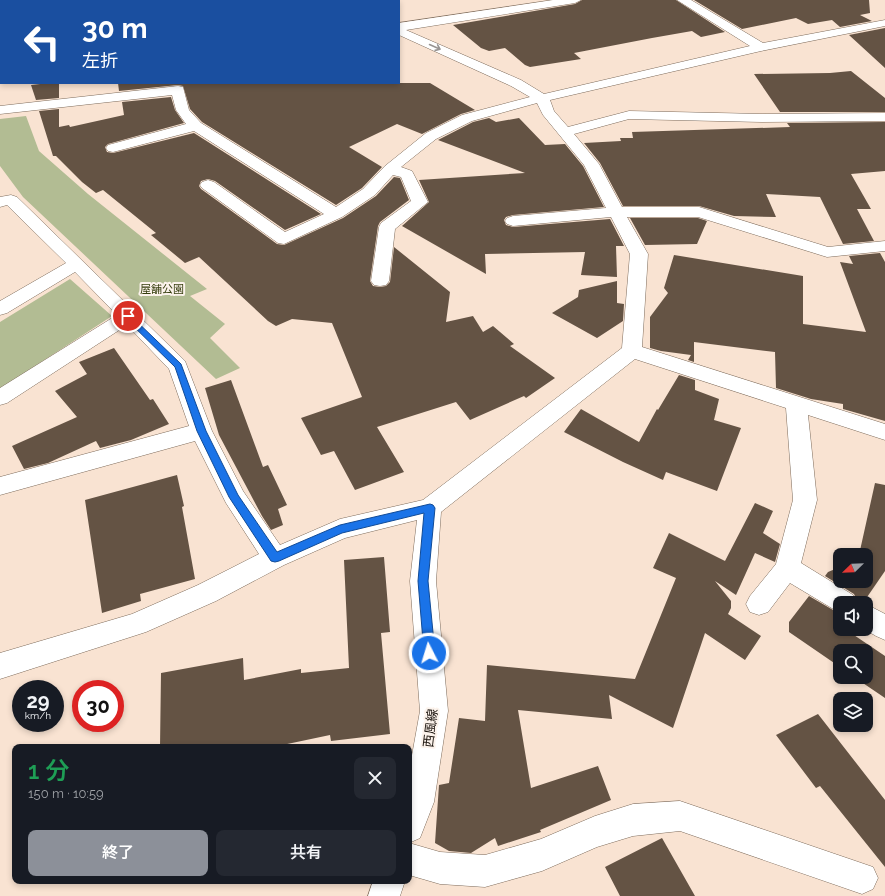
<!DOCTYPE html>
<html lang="ja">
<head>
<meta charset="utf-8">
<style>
	body { margin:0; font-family:Raleway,"Noto Sans JP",sans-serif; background:#242831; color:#f1f3f6; height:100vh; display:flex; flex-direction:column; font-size:15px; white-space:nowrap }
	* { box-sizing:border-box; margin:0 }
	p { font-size:13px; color:#9ea1a6 }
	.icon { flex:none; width:22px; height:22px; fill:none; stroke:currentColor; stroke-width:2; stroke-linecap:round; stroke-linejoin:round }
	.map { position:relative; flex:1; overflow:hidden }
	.side { position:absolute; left:12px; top:744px; width:400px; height:140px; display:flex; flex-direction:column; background:#171b24; border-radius:8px; box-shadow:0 2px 6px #0003 }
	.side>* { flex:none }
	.hud { position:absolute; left:0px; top:0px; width:400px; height:84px; box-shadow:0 2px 6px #0003; background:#1a4fa0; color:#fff; overflow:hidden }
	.needle { width:26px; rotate:247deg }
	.controls { position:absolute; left:833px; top:548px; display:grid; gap:8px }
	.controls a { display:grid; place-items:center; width:40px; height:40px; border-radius:8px; background:#171b24; box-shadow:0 2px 6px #0003; font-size:20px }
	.speed { position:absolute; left:12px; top:680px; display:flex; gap:8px; font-size:20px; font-weight:700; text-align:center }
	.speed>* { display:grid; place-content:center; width:52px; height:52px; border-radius:50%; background:#171b24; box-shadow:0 2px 6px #0003; line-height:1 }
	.speed small { font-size:10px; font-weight:400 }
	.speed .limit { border:6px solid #d22; background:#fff; color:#111 }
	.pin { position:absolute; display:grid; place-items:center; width:34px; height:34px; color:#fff; margin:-17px; border:2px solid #fff; border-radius:50%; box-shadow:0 1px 4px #0007 }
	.me { position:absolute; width:44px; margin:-22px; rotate:355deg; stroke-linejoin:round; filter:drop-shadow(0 0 3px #0008) }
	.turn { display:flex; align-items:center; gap:14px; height:84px; padding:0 16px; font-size:18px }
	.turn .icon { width:52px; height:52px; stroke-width:2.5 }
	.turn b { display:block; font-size:28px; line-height:34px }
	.round { display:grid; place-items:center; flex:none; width:42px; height:42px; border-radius:8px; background:#242831 }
	.summary { display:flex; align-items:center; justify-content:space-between; height:68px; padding:0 16px }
	h1 { font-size:24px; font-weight:600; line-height:30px; color:#1e9e55 }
	.cta { display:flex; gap:8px; margin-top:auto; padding:8px 16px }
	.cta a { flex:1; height:46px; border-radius:8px; background:#8c9099; color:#fff; font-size:16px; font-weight:600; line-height:46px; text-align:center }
	.cta a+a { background:#242831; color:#f1f3f6 }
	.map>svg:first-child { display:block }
	.green { fill:#b2bc93 }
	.building { fill:#645344 }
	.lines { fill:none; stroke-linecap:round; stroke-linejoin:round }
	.minor-casing { stroke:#7e6c5c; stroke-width:1 }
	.minor { fill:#fff; fill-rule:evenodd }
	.oneway { stroke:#989492 }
	.route { fill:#1a73e8; stroke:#114b97 }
	.labels { text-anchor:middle; stroke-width:4; stroke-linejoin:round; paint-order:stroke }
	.park-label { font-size:11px; fill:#353d0d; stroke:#fcf3ec }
	.near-street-label { font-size:13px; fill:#19120c; stroke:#fcf3ec }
</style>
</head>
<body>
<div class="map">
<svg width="885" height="896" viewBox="0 0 885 896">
	<rect width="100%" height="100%" fill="#f9e3d2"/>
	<path class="green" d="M26,116L39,151L88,194L207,289L190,296L225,324L210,338L240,368L216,379L23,197L0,166V119Z
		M70,279L112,316L0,389V322Z"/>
	<path class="building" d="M582,0H676L725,32L701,37L692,31L652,38L574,53L581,59L530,67L525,65L505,48L489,51L481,48L453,25L575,4Z
		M694,0H869L870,13L860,15L872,21L840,27L832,20L808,24L796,18L742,29Z
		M885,28V68L849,35Z
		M851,71L885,98V112H780L754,74L830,73Z
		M49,83H59V98L36,100L31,85Z
		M118,83H430L475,110L461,114L422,134L397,124L349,147L382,167L362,188L336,205L202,122L190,109L183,86L178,85L119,91Z
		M171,97L175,110L184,123L108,144L105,147L107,152L113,153L194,133L321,214L285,230L215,181L208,179L201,181L199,186L201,189L277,244L284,245L343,218L376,196L394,177L400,178L409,200L380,222L378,226L370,281L373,286L380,287L386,286L390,282L394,247L450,292L446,322L473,316L483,332L493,326L514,344L510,346L555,378L526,398L524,396L470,420L456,402L377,427L404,472L355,490L334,451L321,455L301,418L362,397L332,323L292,319L276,326L268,321L199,257L185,263L151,235L156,233L103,190L96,193L82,182L56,156H53L39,111L59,109V127L69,125L70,127L124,115L122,102Z
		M489,118L496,122L519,118L545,145L565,144L583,166L604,207L513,215L506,217L504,220L506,225L513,227L610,219L624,246H616L617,277L581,275L585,252L485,254L486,274L402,226L429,202L419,180L525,173L438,140L473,122Z
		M885,122V171L851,174L871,209H857L874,241L843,244L820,197L766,194L776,217L734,216L699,206H623L600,163L584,143L621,141L620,138H633L632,132L790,127L787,123Z
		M630,218H698L707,221L697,244L645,245Z
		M880,253L885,262V421L843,409V404L811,399L776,388L775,352L694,342V362L688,360L691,355L661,351L650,348V317L668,293L664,288L674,255L803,276V324L866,332L840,262L853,264L849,256Z
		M617,281V303L624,304L623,321L597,338L552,313L578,297L579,290Z
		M114,348L150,400L153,399L169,424L131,440L100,448L96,441L48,463L24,469L12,446L77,417L55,391L87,374L79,362Z
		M679,375L695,380V390L719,399L714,420L741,428L717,491L666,472L663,480L623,462L564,432L581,409L639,442L657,409L658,410Z
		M231,380L263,467L268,465L287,505L278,509L283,525L271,530L262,516L219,435L205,388Z
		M177,475L184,506L182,507L195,579L140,594L141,601L102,613L85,500Z
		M875,483L885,485V571L863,603H858L854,594L825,576L828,572L840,567V581H866V555H859Z
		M755,503L773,511L763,533L780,544L775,562L755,553L736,595L715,581L731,601V608L728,614L761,636L745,660L705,633L673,728L609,695L612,719L518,710L531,788L598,766L611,800L540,830L541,832L498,846L495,838L471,853L449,851L435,843L439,785L449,783L459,718L485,721L487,665L635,679L676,578L653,568L669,533L725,561Z
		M384,557L390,632L381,633L390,734L331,741L330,735L273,747H160L161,673L243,658L244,680L301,669V673L349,668L344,560Z
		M809,596L840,614V629H845L885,656V698L854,677H866V651H840V667L789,632V622Z
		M818,714L885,800V867L820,786L816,788L776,735Z
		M662,838L695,896H620L605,867Z"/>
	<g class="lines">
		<defs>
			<path id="minor" d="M254,0H268L269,1H255Z
				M289,0H302L303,1H290Z
				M315,0H329L330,1H316Z
				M553,0H581L575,3L406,30L521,80L544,94L750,46L677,0H691L763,43L885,20V26L761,51L550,100L554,111L568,127L629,111L762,114L885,113V121L762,122L629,119L574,134L599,164L622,207H699L828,247L885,241V251L827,257L698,217H627L648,254L642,347L885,424V440L808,415L817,500L801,563L853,595L857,603H840V613L790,583L768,612L759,615L750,612L746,604L750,596L776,564L793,500L786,408L635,359L441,512L436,581L448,711L434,802L420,838L409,843V772L420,711L410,581L417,520L345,538L284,565L216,601L146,632L0,679V653L132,614L198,585L259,554L226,503L195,441L0,495V477L189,426L169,369L127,325L7,403L0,405V388L117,315L75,272L7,313L0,315V301L66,263L7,205L0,207V197L11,195L17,197L185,361L212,431L243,491L280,545L340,519L423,500L622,348L630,254L611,217L513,226L507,224L505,221L507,218L513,216L606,208L584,165L543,115L537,103L472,121L436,139L401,167L412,171L428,202L395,229L389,281L386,285L380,286L374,285L371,281L379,227L381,223L411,201L401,177L393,175L375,195L342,217L284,244L278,243L202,188L200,185L202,182L208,180L214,182L285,232L324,214L194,131L113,152L108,151L106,148L108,145L186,124L176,110L172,95L0,114V106L178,86L183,87L189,110L201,123L336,207L363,189L385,166L426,133L462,115L530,97L511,86L399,35V23Z
				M866,604L885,614V640L876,636L864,629H866Z
				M680,801L873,867L878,878L873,889L862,894L680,831L633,836L597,847L542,871L485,887L440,884L409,875V843L440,852L485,855L541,839L595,816L633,804Z
				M373,881H405L400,896H368Z"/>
		</defs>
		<use href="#minor" class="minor-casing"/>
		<use href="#minor" class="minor"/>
	</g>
	<defs><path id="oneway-shaft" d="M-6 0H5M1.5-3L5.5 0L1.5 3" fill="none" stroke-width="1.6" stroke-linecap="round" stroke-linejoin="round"/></defs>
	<use class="oneway" href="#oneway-shaft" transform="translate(435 47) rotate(24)"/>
	<path class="route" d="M128,314L130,315L181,364L206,431L238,495L277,552L340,525L430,504L433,505L435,508L428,581L435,653L433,657L429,658L425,657L424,653L418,581L424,513L342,533L279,561L275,562L271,561L229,497L197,431L175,367L125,318V315Z"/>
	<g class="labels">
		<g class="park-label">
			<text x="162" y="293">屋舗公園</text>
		</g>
		<g class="near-street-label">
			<text transform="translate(430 728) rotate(-83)" y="5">西風線</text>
		</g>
	</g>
</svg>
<div class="controls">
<a><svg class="needle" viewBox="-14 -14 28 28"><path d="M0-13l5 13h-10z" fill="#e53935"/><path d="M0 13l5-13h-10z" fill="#9ea1a6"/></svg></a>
<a><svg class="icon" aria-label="sound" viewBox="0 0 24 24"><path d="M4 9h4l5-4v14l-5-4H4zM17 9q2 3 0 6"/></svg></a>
<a><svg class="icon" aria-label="search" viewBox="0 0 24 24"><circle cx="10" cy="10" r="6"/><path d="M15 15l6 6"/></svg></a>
<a><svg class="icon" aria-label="layers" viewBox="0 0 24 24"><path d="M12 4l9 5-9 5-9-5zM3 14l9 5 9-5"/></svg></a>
</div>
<div class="speed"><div>29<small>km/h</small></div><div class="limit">30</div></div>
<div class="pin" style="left:128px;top:316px;background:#d93025"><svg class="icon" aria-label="arrive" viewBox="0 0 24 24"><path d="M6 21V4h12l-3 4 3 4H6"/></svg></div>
<svg class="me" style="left:429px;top:653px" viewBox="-20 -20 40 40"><circle r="17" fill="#1a73e8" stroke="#fff" stroke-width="3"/><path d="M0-11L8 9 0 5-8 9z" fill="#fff"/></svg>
<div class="hud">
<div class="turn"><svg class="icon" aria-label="left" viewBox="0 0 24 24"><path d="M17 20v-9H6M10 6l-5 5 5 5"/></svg><div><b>30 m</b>左折</div></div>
</div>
<section class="side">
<div class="summary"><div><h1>1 分</h1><p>150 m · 10:59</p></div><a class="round"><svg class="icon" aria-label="close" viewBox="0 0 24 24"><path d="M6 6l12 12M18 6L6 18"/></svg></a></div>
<div class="cta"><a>終了</a><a>共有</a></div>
</section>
</div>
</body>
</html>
